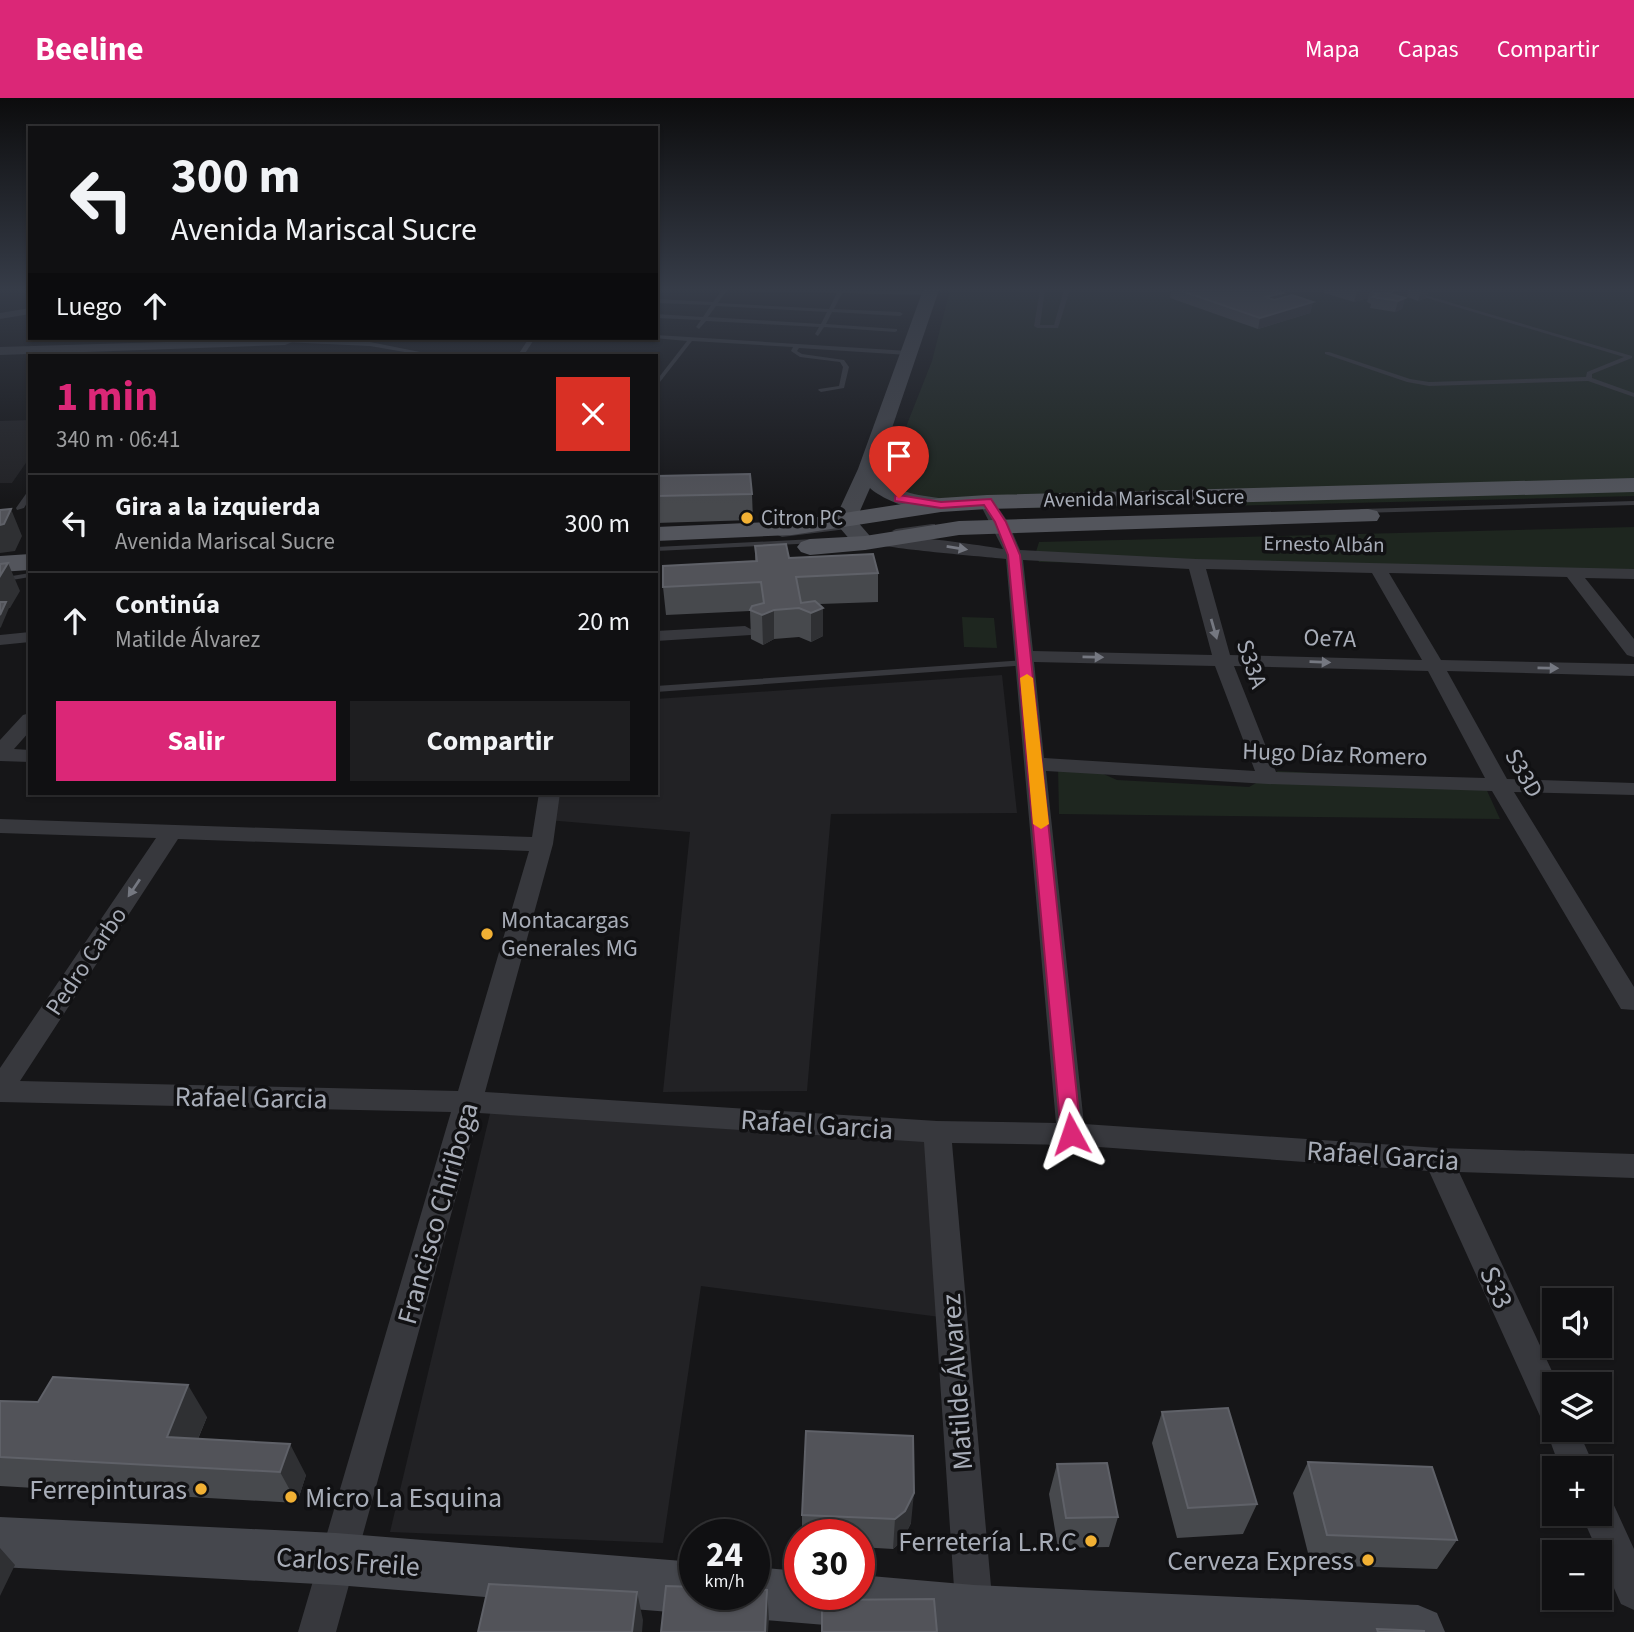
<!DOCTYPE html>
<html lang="es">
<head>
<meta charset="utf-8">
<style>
	body { margin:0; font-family:"Source Sans 3",sans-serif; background:#1e1e20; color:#f1f3f6; height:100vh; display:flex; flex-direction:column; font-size:26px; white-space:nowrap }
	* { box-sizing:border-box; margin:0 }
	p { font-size:23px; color:#9c9d9f }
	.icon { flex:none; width:38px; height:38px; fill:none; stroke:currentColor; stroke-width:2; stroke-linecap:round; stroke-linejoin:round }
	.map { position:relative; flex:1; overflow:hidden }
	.drawer { position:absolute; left:28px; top:256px; width:630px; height:441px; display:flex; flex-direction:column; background:#101012; border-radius:0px; box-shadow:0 2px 5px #0004,0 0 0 2px #303032 }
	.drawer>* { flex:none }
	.banner { position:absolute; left:28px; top:28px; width:630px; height:214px; border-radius:0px; box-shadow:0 2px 5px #0004,0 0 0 2px #303032; background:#101012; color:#f1f3f6; overflow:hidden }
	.tools { position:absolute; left:1542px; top:1190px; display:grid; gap:14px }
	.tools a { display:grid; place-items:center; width:70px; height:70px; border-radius:0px; background:#101012; box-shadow:0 2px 5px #0004,0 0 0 2px #303032; font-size:35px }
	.speed { position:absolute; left:679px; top:1421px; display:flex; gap:14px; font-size:35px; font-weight:700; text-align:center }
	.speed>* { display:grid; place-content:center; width:91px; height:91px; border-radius:50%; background:#101012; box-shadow:0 2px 5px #0004,0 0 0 2px #303032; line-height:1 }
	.speed small { font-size:18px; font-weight:400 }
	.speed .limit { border:10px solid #d22; background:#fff; color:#111 }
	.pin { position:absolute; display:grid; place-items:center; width:60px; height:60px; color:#fff; margin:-72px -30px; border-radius:50% 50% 50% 0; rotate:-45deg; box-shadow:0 0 7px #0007 }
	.pin .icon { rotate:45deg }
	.me { position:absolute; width:77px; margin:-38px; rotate:355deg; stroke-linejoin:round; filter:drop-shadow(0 0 5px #0008) }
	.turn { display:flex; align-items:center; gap:24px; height:147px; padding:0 28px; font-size:32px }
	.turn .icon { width:91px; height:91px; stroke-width:2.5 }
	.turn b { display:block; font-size:49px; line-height:60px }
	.then { display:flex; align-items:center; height:66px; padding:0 28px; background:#0003; gap:14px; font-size:26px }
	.round { display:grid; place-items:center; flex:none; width:74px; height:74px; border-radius:0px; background:#1e1e20 }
	.overview { display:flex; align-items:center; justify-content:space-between; height:119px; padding:0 28px }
	h1 { font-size:42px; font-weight:700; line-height:52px; color:#db2777 }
	.action { display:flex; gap:14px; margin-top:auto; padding:14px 28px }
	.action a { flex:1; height:80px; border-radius:0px; background:#db2777; color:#fff; font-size:28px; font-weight:700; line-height:80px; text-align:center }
	.action a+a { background:#1e1e20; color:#f1f3f6 }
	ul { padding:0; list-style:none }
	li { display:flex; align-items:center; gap:21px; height:98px; padding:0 28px; border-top:2px solid #303032 }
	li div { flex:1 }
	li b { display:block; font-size:26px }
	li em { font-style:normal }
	header { display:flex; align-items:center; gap:42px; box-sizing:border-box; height:98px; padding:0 35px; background:#db2777; color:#fff }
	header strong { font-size:33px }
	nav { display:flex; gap:38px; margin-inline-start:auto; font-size:24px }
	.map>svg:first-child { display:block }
	.built { fill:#222225 }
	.green { fill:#1e261f }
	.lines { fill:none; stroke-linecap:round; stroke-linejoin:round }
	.lane { fill:#37383d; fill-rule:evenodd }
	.street { fill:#37383d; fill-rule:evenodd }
	.secondary { fill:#45474d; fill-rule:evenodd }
	.primary { fill:#53555c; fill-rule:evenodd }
	.wall { fill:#47494d }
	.shaded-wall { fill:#2f3033 }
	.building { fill:#525359; stroke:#5f6168; stroke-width:2 }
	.oneway { fill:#757881 }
	.route { fill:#db2777; stroke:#8e194d; stroke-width:2 }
	.slow { fill:#f59e0b }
	.poi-dot { fill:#f2b134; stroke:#111113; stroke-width:2.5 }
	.labels { text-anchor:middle; stroke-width:7; stroke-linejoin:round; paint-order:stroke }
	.far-street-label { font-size:21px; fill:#a8adb8; stroke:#111113 }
	.far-poi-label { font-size:21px; fill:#a8adb8; stroke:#111113; text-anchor:start }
	.street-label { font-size:24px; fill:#a8adb8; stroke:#111113 }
	.poi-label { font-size:24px; fill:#a8adb8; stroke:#111113; text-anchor:start }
	.near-street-label { font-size:28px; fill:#a8adb8; stroke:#111113 }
	.near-poi-label { font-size:28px; fill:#a8adb8; stroke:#111113; text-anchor:end }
</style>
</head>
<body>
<header>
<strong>Beeline</strong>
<nav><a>Mapa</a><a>Capas</a><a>Compartir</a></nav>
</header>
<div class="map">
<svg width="1634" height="1534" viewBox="0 0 1634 1534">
	<rect width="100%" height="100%" fill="#161618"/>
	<path class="built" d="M30,322V359L12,385H0V323Z
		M1002,577L1017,715L831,716L807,993L663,994L690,734L547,722L554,695H656V601Z
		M493,1003L927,1026L940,1219L701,1188L663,1445L390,1434Z"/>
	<path class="green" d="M950,192H1634V398L1226,408L1029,410L916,402L897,389L900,344L932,263Z
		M1634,429V475L1039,464L1035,457L1039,444Z
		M962,519L994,520L997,550L964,549Z
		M1058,669L1092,671L1117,682L1249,689L1278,673L1483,684L1500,721L1059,716Z"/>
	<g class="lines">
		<path class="lane" d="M722,192H727L718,205L829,211L837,195L753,194L750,192L930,193L933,195L930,197L842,195L834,211L900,214L903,216L900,218L832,214L826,226L897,231V233L895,234L824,229L818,238L815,236L819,229L706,223L699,231L696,229L701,222L656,220V216L703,219L711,207L656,205V201L713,204ZM716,208L827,214L821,226L708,219Z
			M1040,192H1045L1040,227H1054L1064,192H1070L1058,230H1037L1034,228Z
			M1400,192H1408L1632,258V260L1592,276V280L1634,295V299L1588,283L1429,288L1407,284L1325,256V254H1329L1410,281L1429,284L1586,279L1587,274L1624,259Z
			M656,237L908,253L911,255L908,257L799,250L797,253L802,256L844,262L849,269L844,290L821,294L818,292L819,291L839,288L843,269L840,264L800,259L791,253L793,249L692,243L656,289V283L687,243L654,240H656Z
			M529,240H535L524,257H518Z
			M285,241L370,244L425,255L422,257L370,248L283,244V242Z
			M30,392V400L24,410L17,412L16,410L28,393Z
			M1634,403V407L1361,415L1357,413L1361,411Z
			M852,426L856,428L855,430L782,439L778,437L782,435Z
			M932,426H935V430L896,435L892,433L896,431Z
			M814,441H817V445L656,453V449Z
			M30,475V479L0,484V480Z
			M1025,562L1028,563V567L656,594V588Z"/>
		<path class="street" d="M30,210V216L0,221V215Z
			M302,240L285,247L0,257V249Z
			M987,399L992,401L1008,424L1020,452L1196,461L1634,471V481L1585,480L1634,541V559L1627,557L1567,479L1389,475L1441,562L1634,566V578L1447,573L1507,681L1634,685V697L1514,694L1634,889V912L1621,911L1492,693L1268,686L1046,673L1084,1026L1439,1050L1634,1056V1080L1459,1074L1558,1286H1554V1332H1578L1595,1370H1560L1545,1329L1429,1073L1071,1047L952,1045L995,1534H957L924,1044L479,1015L336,1534H298L451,1014L0,1004V970L156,740L0,735V721L532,739L539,695H560L553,746L485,994L937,1023L1056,1025L1006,461C988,459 879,450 874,445C888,431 981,448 1003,451L979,404ZM1023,462L1189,471L1212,557L1033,553ZM1206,471L1372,475L1422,562L1230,557ZM1034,564L1215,568L1255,673L1044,660ZM1234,568L1428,573L1485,680L1276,674ZM178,741L529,753L458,993L20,983Z
			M745,528L754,533L751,537L656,543V533Z
			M30,534V544L0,547V537Z
			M30,615V633L14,651L30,652V664L0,663V642L23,617Z
			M1600,1398L1612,1403L1634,1451V1512L1621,1506L1581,1416H1600Z"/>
		<path class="secondary" d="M923,192H939L878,371C895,399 921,396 949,402L952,407C939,425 883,403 870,390L856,422L876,445L865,452L857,450L834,423L858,371Z
			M0,1419L336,1435L695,1464V1496H718L713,1508L695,1516L336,1487L0,1469Z
			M754,1469L800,1473V1496H859V1477L974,1487L1418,1507L1437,1515L1445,1534H910L754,1521L736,1513L729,1496H754Z"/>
		<path class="primary" d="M1634,380V394L987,411L941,414L792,437L656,443V429L792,423L941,400L987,397Z
			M1368,411L1377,413L1380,418L1377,423L959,437L865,452L810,457L801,454L797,449L801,444L810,441L865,438L959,423Z
			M30,456V472L0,474V458Z"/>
	</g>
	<path class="wall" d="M1171,192H1291L1281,194L1282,200L1313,204L1310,215L1258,231L1170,200Z
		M1325,192H1429L1426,200L1418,203L1407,199L1404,200H1405L1402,211L1395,214L1370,210L1371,206L1367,204L1368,200L1354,204L1324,195Z
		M656,378L752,396L753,422L656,425Z
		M755,448L789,460L878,475V504L820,506L823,510V538L811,544L799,539L774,541L763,547L751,541L750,513L666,517L663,489L755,464Z
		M0,1303L207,1319L198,1341L306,1377L297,1405L0,1388Z
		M1162,1314L1257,1406L1243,1436L1177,1440L1152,1345Z
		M806,1333L911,1425L902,1443L893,1451L859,1449V1437H802V1417Z
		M1308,1364L1457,1442L1437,1471L1311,1467L1293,1395Z
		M1057,1366L1118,1419L1109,1449L1058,1450L1049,1396Z"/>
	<path class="shaded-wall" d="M1268,192H1291L1267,198Z
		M1362,192H1409L1407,199L1396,202L1370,194L1368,200L1354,204L1357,193Z
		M1421,192H1429L1426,200L1418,203Z
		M1283,195L1281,206L1266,199Z
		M1405,200L1402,211L1395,214L1398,203Z
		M1313,204L1310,215L1258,231L1260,220Z
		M11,411L22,438L15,453L0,455V427Z
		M8,465L20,493L10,510H9L1,529L0,530V478Z
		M823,510V538L811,544V515Z
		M774,512V541L763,547L762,517Z
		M188,1287L207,1319L186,1369L167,1339Z
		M290,1346L306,1377L297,1405L280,1374Z
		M914,1395L911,1425L902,1443L893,1451L895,1421Z
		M0,1450L15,1467L0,1498Z
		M767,1492L769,1520L768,1534H765Z
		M637,1494L643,1522L642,1534H632Z"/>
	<path class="building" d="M1179,192H1274L1283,195L1266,199L1274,202L1292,197L1313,204L1260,220Z
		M1377,192H1398L1387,195L1405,200L1398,203L1373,199L1379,196L1370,194Z
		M750,376L752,396L656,398V378Z
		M11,411L4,426L0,427V412Z
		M786,446L789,460L873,456L878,475L796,479L801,505L815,503L823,510L811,515L799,510L774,512L762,517L750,512L752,508L764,505L761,484L663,489V468L757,463L755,448Z
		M8,465L0,478V466Z
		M0,504H6L0,517Z
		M53,1279L188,1287L167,1339L290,1346L280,1374L0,1359V1303L38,1304Z
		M1228,1310L1257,1406L1188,1410L1162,1314Z
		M806,1333L913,1338L914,1395L905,1413L895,1421L802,1417Z
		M1308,1364L1432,1369L1457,1442L1327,1437Z
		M1107,1365L1118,1419L1066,1420L1057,1366Z
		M489,1486L637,1494L632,1534H478Z
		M666,1488L695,1489V1496H754V1491L767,1492L765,1534H661Z
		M934,1501L937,1534H822V1502Z
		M1377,1531L1424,1533V1534H1378Z"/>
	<defs><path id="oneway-solid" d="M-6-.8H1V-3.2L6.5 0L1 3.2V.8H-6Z" transform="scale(1.75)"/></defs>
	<g class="oneway">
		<use href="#oneway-solid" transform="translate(957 450) rotate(9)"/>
		<use href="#oneway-solid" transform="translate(1214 531) rotate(74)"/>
		<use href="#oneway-solid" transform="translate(1093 559) rotate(1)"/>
		<use href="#oneway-solid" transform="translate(1320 564) rotate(2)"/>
		<use href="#oneway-solid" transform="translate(1548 570) rotate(1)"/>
		<use href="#oneway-solid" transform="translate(134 790) rotate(124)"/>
	</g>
	<linearGradient id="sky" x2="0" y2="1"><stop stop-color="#0c0c0d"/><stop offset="0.47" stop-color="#363c48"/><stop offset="1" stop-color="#363c48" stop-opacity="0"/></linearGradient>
	<rect width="1634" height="407" fill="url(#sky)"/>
	<path class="route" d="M899,397L941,404L991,401L1006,424L1020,457L1081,1036L1078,1041H1064L1061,1036L1008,457L995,424L984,407L941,410L895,403V398Z"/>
	<path class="slow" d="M1027,576L1033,580L1049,726L1041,731L1033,726L1020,580Z"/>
	<g class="poi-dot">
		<circle cx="747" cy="420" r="7"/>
		<circle cx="487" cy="836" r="7"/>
		<circle cx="201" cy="1391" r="7"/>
		<circle cx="291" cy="1399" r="7"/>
		<circle cx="1091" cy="1443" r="7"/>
		<circle cx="1368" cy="1462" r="7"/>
	</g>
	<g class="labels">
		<g class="far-street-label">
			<text transform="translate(1144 400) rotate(-1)" y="7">Avenida Mariscal Sucre</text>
			<text transform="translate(1324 446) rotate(1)" y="7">Ernesto Albán</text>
		</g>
		<g class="far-poi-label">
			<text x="761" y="427">Citron PC</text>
		</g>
		<g class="street-label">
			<text transform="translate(1330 540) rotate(2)" y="8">Oe7A</text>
			<text transform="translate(1252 566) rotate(71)" y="8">S33A</text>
			<text transform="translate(1335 656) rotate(2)" y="8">Hugo Díaz Romero</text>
			<text transform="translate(1524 675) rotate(60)" y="8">S33D</text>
			<text transform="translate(86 863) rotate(-56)" y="8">Pedro Carbo</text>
		</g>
		<g class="poi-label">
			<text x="501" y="830">Montacargas<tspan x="501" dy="28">Generales MG</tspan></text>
		</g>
		<g class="near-street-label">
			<text transform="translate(251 999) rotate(1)" y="10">Rafael Garcia</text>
			<text transform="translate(817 1026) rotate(4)" y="10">Rafael Garcia</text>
			<text transform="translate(1383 1057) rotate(4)" y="10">Rafael Garcia</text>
			<text transform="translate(437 1115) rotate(-74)" y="10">Francisco Chiriboga</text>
			<text transform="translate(1497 1189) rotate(66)" y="10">S33</text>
			<text transform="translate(956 1284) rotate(-94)" y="10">Matilde Álvarez</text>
			<text transform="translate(348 1463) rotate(4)" y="10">Carlos Freile</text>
		</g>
		<g class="near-poi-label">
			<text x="187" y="1401">Ferrepinturas</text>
			<text x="305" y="1409" text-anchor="start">Micro La Esquina</text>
			<text x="1077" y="1453">Ferretería L.R.C</text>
			<text x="1354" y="1472">Cerveza Express</text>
		</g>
	</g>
</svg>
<div class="tools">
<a><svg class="icon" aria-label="sound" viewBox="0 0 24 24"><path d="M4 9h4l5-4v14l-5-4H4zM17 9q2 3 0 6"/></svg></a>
<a><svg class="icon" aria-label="layers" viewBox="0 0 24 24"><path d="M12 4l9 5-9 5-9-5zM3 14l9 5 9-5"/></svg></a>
<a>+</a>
<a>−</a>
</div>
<div class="speed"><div>24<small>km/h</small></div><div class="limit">30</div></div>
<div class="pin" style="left:899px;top:400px;background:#d93025"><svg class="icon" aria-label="arrive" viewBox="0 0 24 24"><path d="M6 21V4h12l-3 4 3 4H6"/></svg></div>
<svg class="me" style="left:1071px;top:1036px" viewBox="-20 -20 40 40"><path d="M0-17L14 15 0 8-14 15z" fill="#db2777" stroke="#fff" stroke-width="4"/></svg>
<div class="banner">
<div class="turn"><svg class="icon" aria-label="left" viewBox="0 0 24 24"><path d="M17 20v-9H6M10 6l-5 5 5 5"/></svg><div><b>300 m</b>Avenida Mariscal Sucre</div></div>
<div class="then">Luego<svg class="icon" aria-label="ahead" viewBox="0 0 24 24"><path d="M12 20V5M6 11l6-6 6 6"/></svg></div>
</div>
<section class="drawer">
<div class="overview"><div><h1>1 min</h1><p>340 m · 06:41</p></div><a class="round" style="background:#d93025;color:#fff"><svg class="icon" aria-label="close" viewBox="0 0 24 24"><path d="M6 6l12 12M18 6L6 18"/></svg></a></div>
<ul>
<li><svg class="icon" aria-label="left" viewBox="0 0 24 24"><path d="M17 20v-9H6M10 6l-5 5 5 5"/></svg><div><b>Gira a la izquierda</b><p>Avenida Mariscal Sucre</p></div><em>300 m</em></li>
<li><svg class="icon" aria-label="ahead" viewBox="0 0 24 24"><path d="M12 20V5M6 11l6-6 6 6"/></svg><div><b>Continúa</b><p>Matilde Álvarez</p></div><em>20 m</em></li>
</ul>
<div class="action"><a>Salir</a><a>Compartir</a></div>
</section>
</div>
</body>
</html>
